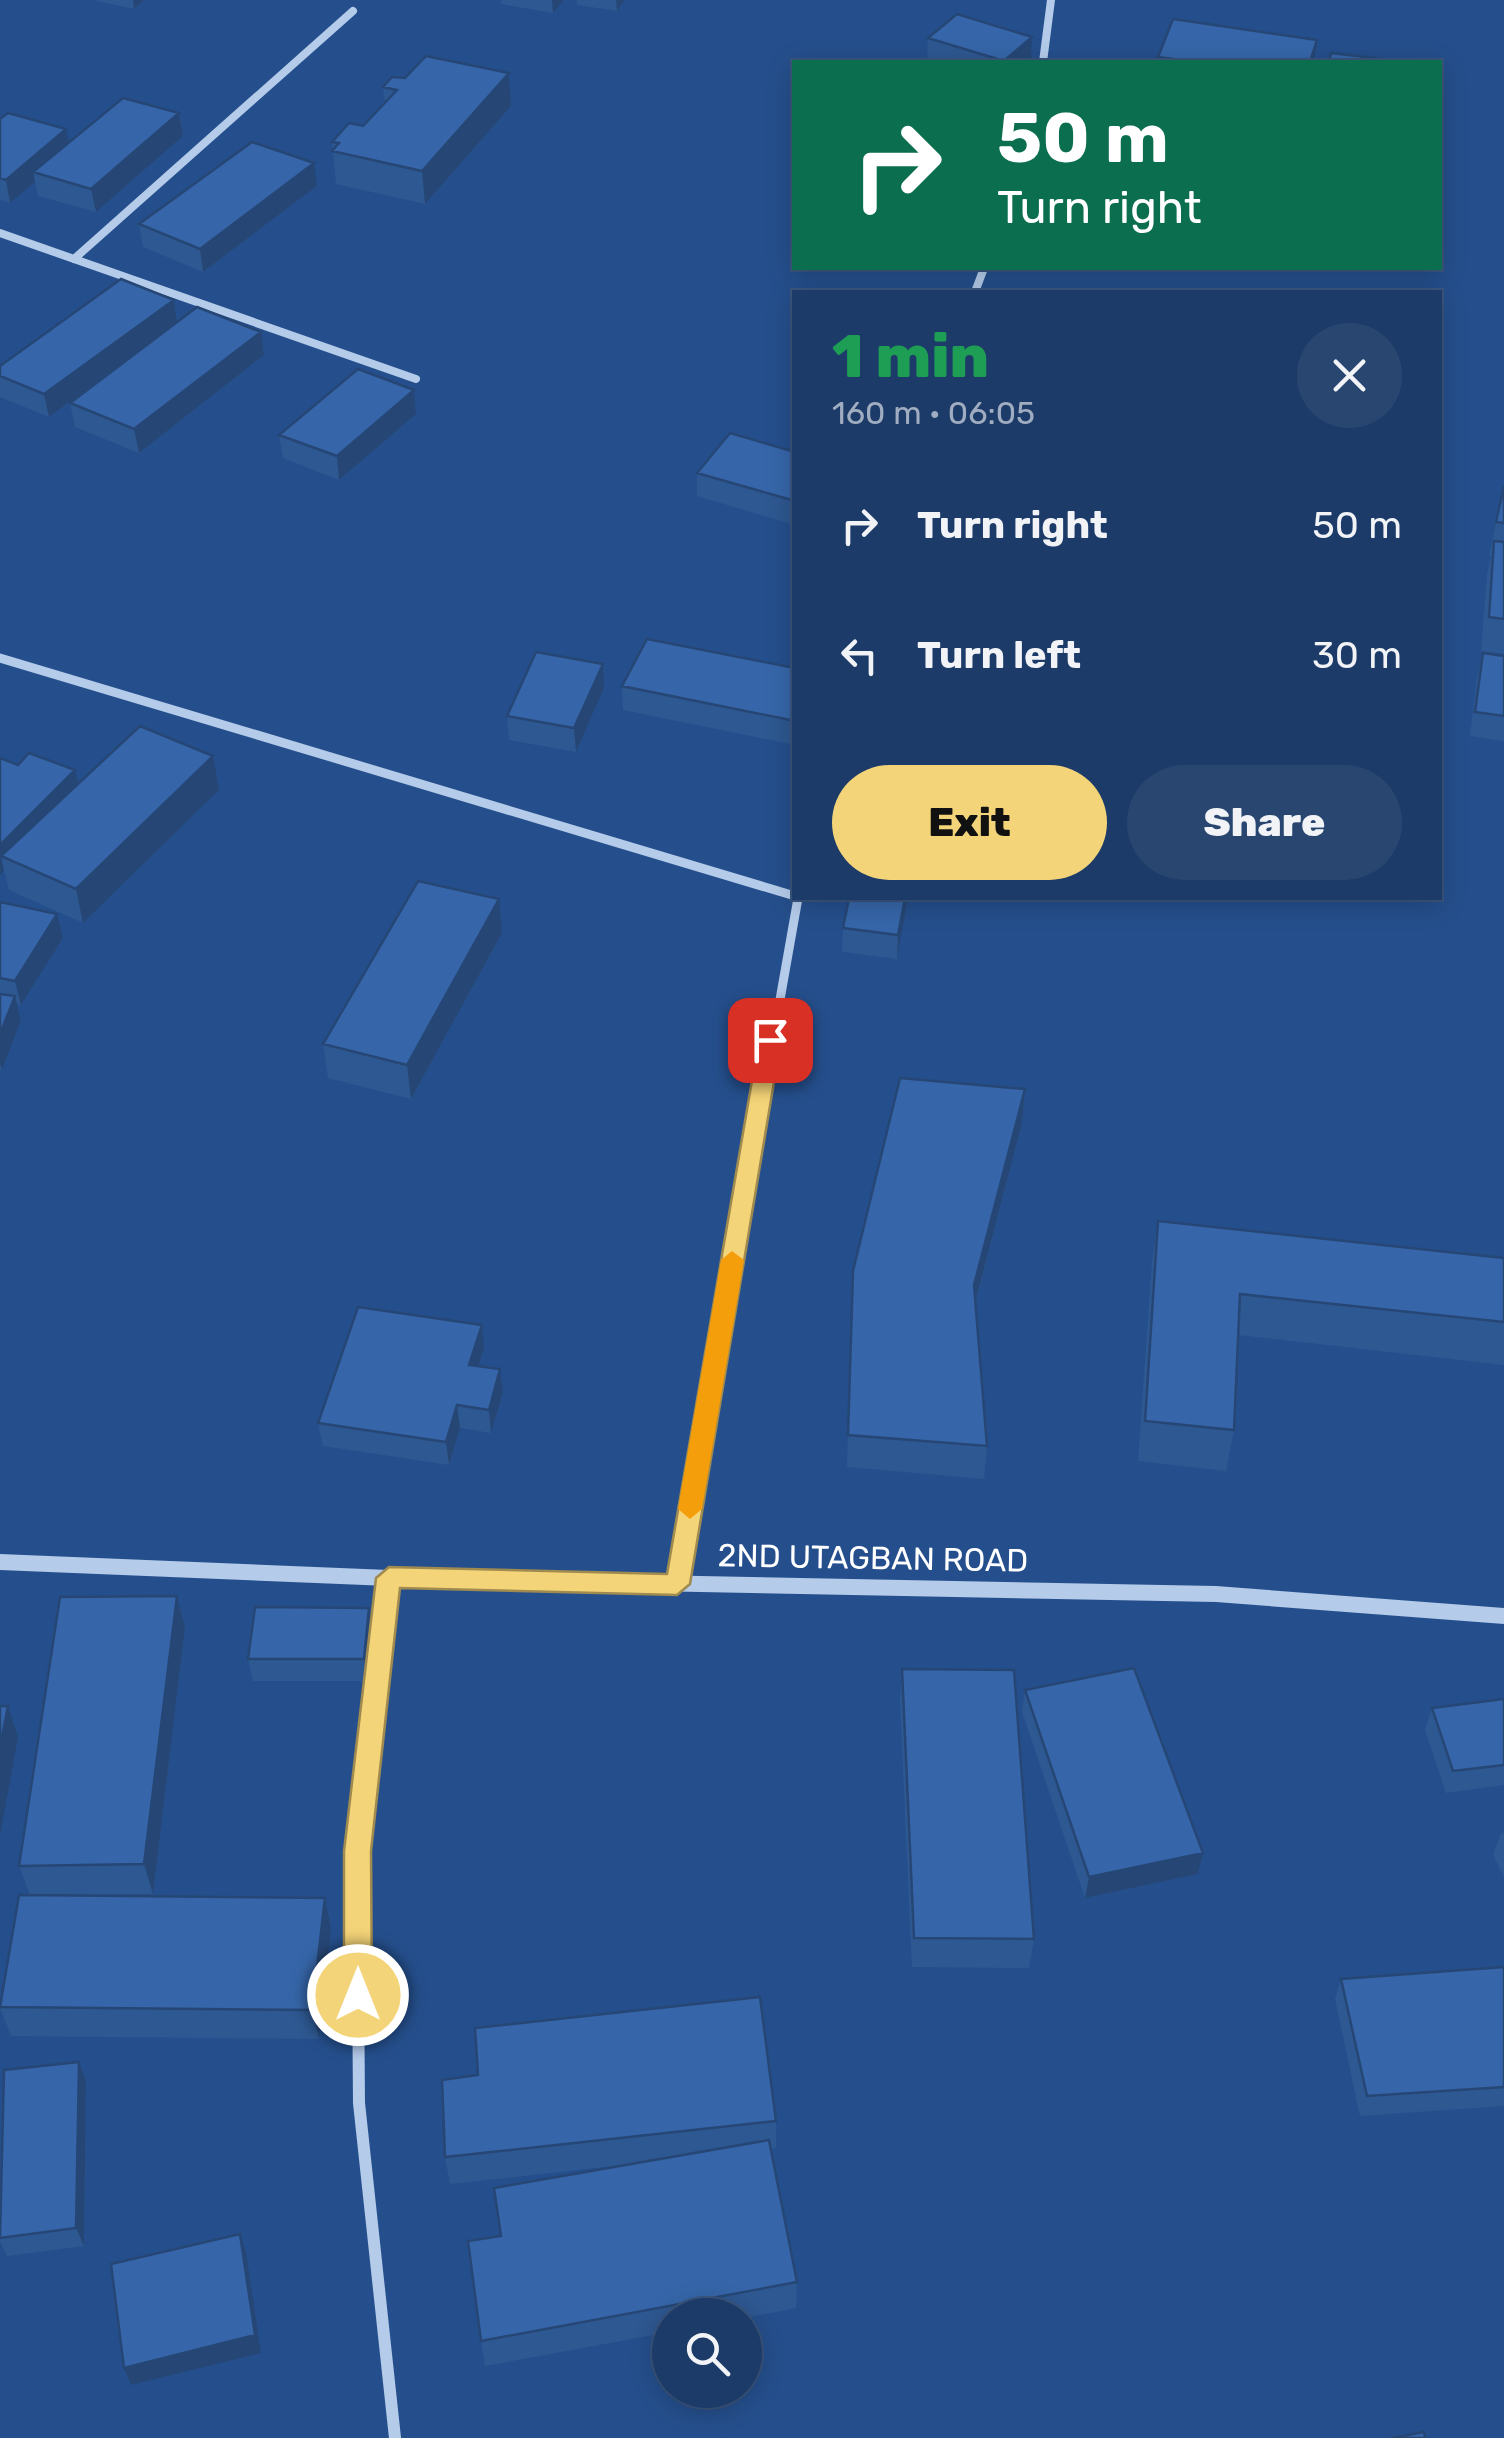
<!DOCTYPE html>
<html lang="en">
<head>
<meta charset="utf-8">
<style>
	body { margin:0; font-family:Rubik,sans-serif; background:#294671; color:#f1f3f6; height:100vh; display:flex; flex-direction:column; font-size:38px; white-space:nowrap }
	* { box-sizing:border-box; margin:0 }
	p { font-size:32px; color:#a0adc0 }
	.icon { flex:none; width:55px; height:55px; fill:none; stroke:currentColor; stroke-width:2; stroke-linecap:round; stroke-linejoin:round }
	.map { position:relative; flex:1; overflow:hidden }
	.side { position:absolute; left:792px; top:290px; width:650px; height:610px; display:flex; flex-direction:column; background:#1c3b69; border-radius:0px; box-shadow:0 5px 25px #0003,0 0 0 2px #3a557d }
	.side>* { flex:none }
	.guide { position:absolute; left:792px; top:60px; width:650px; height:210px; border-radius:0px; box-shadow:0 5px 25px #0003,0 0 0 2px #3a557d; background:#0b6e4f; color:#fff; overflow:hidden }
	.controls { position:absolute; left:652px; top:2298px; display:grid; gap:20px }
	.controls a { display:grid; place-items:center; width:110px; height:110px; border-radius:50%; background:#1c3b69; box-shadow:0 5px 25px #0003,0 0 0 2px #3a557d; font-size:50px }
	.pin { position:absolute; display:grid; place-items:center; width:85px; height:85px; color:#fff; margin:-42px; border-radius:20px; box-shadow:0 5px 15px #0006 }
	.me { position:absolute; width:110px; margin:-55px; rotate:0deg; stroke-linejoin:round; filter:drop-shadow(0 0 8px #0008) }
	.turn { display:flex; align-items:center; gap:35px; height:210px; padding:0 40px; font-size:45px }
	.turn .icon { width:130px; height:130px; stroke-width:2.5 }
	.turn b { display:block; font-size:70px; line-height:85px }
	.round { display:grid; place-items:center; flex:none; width:105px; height:105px; border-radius:52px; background:#294671 }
	.overview { display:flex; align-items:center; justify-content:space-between; height:170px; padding:0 40px }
	h1 { font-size:60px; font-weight:800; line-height:75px; color:#1e9e55 }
	.action { display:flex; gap:20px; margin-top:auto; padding:20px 40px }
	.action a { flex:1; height:115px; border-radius:60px; background:#f4d479; color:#111; font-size:40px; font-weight:800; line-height:115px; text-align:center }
	.action a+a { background:#294671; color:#f1f3f6 }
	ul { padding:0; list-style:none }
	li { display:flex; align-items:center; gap:30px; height:130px; padding:0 40px }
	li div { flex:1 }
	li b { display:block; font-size:38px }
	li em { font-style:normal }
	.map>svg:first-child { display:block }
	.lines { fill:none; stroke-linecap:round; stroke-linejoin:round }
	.minor-far2 { stroke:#b4cbea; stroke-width:8 }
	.minor-far1 { stroke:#b4cbea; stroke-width:9 }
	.minor { stroke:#b4cbea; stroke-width:12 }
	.tertiary { fill:#b4cbea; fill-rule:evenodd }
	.wall { fill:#2e5891 }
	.shaded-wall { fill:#264776 }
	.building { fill:#3666a9; stroke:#264776; stroke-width:2.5 }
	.route { fill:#f4d479; stroke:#9f8a4f; stroke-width:2.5 }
	.slow { fill:#f59e0b }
	.labels { text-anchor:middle; stroke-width:10; stroke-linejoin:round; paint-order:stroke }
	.street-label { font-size:32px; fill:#fff; stroke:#254f8c }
</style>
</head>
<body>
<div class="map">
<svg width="1504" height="2438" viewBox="0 0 1504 2438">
	<rect width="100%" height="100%" fill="#254f8c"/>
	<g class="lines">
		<path class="minor-far2" d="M1043,62L1051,0
			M0,233L416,379
			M74,259L353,11
			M975,292L984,268"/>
		<path class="minor-far1" d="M0,658L795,896
			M705,1423L798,898"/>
		<path class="minor" d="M389,1578L357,1851L359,2103L395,2438
			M677,1584L706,1420"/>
		<path class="tertiary" d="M0,1554L389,1570L1216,1586L1504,1608V1624L1216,1602L389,1586L0,1570Z"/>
	</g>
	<path class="wall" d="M93,0H144L134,9Z
		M501,0H564L553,13L501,4Z
		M577,0H625L617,11L577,5Z
		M928,38L1031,59L1027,62H934L927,60Z
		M1317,40L1314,62H1157L1158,57Z
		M509,73L511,106L425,204L336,184L332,142L363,126L385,103L383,87L405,78Z
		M179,113L183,136L96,212L38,196L35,182L10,203L0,200V119L69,143Z
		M317,186L203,272L143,247L139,224Z
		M174,300L177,322L264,355L139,453L75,427L70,403L121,365L49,417L0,397V366Z
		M416,414L339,480L283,458L279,435Z
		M795,452V525L697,496V473Z
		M1504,485V654L1481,651L1487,575L1491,556H1489Z
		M1483,653L1504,656V741L1470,736L1477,677Z
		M603,664L604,688L576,752L509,740L507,716Z
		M795,668V745L623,710L622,686Z
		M0,758L78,784L219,790L83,923L9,890L4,871L0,875Z
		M849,898H908L897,959L842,952L843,928Z
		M0,902L57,914L63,938L21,1005L17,1004L21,1020L2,1070H0Z
		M502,933L411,1099L328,1078L323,1044Z
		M1025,1089L1022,1123L976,1302L987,1446L984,1479L847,1467L853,1271Z
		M1158,1221L1504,1258V1365L1238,1335L1234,1430L1226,1471L1138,1461L1152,1262Z
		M484,1348L479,1366L503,1392L491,1433L460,1428L449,1465L323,1446L318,1423Z
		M177,1596L185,1627L153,1894L34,1895L325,1898L331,1928L319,2039L11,2036L0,2008V2004L30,1895L19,1866Z
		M373,1630L368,1681H253L248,1659Z
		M902,1669L1034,1939L1029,1968L912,1967L900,1701Z
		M1025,1690L1203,1853L1198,1874L1085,1898L1022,1712Z
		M1504,1699V1785L1446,1793L1425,1730L1432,1708Z
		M1504,1833V1877L1493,1855L1501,1834Z
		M1504,1967V2106L1360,2116L1335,1999L1341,1979Z
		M79,2062L86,2081L84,2246L7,2256L0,2241V2188Z
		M776,2121V2148L770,2149L797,2282L796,2308L745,2318V2315H670V2332L485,2366L481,2341L501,2236L623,2165L450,2184L445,2157Z"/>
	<path class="shaded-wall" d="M133,0H144L134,9Z
		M552,0H564L553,13Z
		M616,0H625L617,11Z
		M1032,37L1031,59L1027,62H1004Z
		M1317,40L1314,62H1310Z
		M509,73L511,106L425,204L422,171Z
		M179,113L183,136L96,212L91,189Z
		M66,129L71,152L33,172L35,182L10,203L6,180Z
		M314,163L317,186L203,272L200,249Z
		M174,300L177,323L49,417L44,394Z
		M261,332L264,355L139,453L134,429Z
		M414,390L416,414L339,480L337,456Z
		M603,664L604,688L576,752L574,728Z
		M213,756L219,790L83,923L76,889Z
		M75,770L81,794L1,856L4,871L0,875V845Z
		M905,898H908L897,959L898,935Z
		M499,899L502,933L411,1099L407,1065Z
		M57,914L63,938L21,1005L15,981Z
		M15,996L21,1020L2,1070L0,1064V1034Z
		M1025,1089L1022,1123L971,1319L974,1285Z
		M482,1325L484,1348L472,1388L469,1365Z
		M500,1369L503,1392L491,1433L489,1410Z
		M457,1405L460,1428L449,1465L446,1442Z
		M177,1596L185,1627L153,1894L144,1864Z
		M369,1608L373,1630L368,1681L364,1659Z
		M8,1706L18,1737L0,1836V1747Z
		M1203,1853L1198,1874L1085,1898L1089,1877Z
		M325,1898L331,1928L319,2039L312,2010Z
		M79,2062L86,2081L84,2246L76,2228Z
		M240,2234L246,2252L261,2353L131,2385L124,2368Z"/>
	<path class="building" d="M957,14L1032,37L1004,61L928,38Z
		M1173,19L1317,40L1310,62H1197L1158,57Z
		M1331,53L1399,61L1398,62H1329Z
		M426,56L509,73L422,171L332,151L339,143L332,142L349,123L363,126L397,90L383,87L392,77L405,78Z
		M123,98L179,113L91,189L33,172Z
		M8,113L66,129L6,180L0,178V119Z
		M252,142L314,163L200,249L139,224Z
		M121,279L174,300L44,394L0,376V366Z
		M197,307L261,332L134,429L70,403Z
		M358,369L414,390L337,456L279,435Z
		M730,433L795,452V501L697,473Z
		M1504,486V523L1496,522Z
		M1494,541L1504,542V619L1489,617Z
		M647,639L795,668V721L622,686Z
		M536,652L603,664L574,728L507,716Z
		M1483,653L1504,656V716L1475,712Z
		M140,726L213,756L76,889L1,856Z
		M29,753L75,770L0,845V758L18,765Z
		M418,881L499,899L407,1065L323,1044Z
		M849,898H905L898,935L843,928Z
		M0,902L57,914L15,981L0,978Z
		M0,994L15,996L0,1034Z
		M900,1078L1025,1089L974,1285L987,1446L848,1435L853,1271Z
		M1158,1221L1504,1258V1322L1240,1294L1234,1430L1145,1421Z
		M358,1307L482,1325L469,1365L500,1369L489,1410L457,1405L446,1442L318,1423Z
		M177,1596L144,1864L19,1866L60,1597Z
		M255,1607L369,1608L364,1659H248Z
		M1134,1668L1203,1853L1089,1877L1025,1690Z
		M902,1669L1014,1670L1034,1939L914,1938Z
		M1504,1699V1765L1453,1771L1432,1708Z
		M0,1706H8L0,1747Z
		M19,1895L325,1898L312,2010L0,2007Z
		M1504,1967V2087L1367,2096L1341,1979Z
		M760,1997L776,2121L445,2157L442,2080L478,2075L475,2028Z
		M79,2062L76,2228L0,2238L4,2070Z
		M769,2140L797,2282L481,2341L468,2241L501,2236L494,2188Z
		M240,2234L255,2335L124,2368L111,2264Z
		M1424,2432L1425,2438H1392Z"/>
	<path class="route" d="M770,1033L781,1040L690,1584L677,1595L400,1588L371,1851L372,1995L368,2004L358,2008L348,2004L344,1995V1851L376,1578L389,1567L667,1574L759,1040Z"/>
	<path class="slow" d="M732,1251L744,1260L702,1509L690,1519L678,1509L721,1260Z"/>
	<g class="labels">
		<g class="street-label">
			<text transform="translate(873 1558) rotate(1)" y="11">2ND UTAGBAN ROAD</text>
		</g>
	</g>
</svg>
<div class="controls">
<a><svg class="icon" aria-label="search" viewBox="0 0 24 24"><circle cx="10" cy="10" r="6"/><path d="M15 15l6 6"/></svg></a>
</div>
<div class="pin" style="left:770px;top:1040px;background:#d93025"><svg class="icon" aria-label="arrive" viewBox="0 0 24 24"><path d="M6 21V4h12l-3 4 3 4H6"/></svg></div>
<svg class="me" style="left:358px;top:1995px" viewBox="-20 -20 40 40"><circle r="17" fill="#f4d479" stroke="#fff" stroke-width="3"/><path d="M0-11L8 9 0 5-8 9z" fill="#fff"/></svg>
<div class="guide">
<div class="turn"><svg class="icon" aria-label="right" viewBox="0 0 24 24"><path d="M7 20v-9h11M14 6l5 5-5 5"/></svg><div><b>50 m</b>Turn right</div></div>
</div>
<section class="side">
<div class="overview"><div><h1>1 min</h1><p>160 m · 06:05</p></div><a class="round"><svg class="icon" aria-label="close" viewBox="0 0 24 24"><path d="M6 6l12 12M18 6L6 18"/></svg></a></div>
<ul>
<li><svg class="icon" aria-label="right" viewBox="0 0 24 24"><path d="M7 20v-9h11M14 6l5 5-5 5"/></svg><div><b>Turn right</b></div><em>50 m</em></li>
<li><svg class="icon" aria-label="left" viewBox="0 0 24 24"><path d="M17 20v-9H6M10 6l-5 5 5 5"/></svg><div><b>Turn left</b></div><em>30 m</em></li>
</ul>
<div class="action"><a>Exit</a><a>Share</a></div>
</section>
</div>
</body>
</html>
